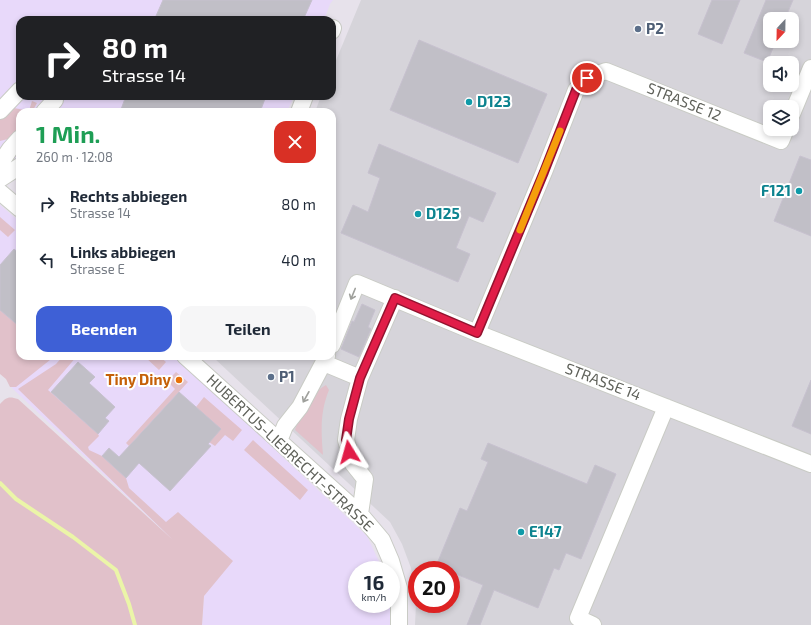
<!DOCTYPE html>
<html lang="de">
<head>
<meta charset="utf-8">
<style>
	body { margin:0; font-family:"Exo 2",sans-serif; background:#f6f6f7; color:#1f2937; height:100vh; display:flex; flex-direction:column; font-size:15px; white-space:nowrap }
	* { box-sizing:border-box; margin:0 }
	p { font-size:13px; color:#747a83 }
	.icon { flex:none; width:22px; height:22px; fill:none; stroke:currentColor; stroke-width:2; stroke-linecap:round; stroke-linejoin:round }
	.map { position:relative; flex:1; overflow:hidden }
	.panel { position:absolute; left:16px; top:108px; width:320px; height:252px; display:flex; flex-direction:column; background:#fff; border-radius:12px; box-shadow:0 2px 6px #0003 }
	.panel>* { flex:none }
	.guide { position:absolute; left:16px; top:16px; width:320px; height:84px; border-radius:12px; box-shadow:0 2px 6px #0003; background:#202124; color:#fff; overflow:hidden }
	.needle { width:26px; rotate:202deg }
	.buttons { position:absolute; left:763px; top:12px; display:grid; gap:8px }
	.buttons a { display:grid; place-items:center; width:36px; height:36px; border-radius:8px; background:#fff; box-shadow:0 2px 6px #0003; font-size:20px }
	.speed { position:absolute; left:348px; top:561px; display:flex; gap:8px; font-size:20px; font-weight:700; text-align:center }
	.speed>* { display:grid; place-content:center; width:52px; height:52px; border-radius:50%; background:#fff; box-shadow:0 2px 6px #0003; line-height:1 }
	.speed small { font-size:10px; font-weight:400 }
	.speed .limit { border:6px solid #d22; background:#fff; color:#111 }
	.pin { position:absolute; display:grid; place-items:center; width:34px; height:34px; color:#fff; margin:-17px; border:2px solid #fff; border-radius:50%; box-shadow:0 1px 4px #0007 }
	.me { position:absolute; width:44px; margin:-22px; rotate:352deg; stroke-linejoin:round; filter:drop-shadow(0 0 3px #0008) }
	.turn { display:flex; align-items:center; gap:14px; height:84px; padding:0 20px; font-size:18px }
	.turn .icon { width:52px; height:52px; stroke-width:2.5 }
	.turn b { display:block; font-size:28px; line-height:34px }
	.round { display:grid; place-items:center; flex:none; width:42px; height:42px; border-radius:12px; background:#f6f6f7 }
	.headline { display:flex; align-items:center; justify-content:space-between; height:68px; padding:0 20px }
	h1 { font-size:24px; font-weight:700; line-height:30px; color:#1e9e55 }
	.primary-button { display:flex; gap:8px; margin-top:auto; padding:8px 20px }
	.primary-button a { flex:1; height:46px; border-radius:12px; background:#3e60d6; color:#fff; font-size:16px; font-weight:700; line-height:46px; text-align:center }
	.primary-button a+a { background:#f6f6f7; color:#1f2937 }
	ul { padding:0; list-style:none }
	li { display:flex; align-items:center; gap:12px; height:56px; padding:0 20px }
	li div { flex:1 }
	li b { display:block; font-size:15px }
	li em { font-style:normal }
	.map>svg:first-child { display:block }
	.commercial { fill:#e8d9fa }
	.industrial { fill:#d6d4da; fill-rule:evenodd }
	.green { fill:#e1c1ca }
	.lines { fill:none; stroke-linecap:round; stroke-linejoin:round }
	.stream { stroke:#ebf5a8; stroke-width:4 }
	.building { fill:#c1bfc7; stroke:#c7c1cf }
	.minor-casing { stroke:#c9cbc5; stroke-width:18 }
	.minor { stroke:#fff; stroke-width:16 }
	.oneway { stroke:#9fa09c }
	.route-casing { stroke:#92132f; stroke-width:10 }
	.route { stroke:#e11d48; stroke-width:7 }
	.slow { stroke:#f59e0b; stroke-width:7 }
	.service-dot { fill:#5c6f8a; stroke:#fff; stroke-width:1.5 }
	.culture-dot { fill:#0f9aa8; stroke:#fff; stroke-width:1.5 }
	.food-dot { fill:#e8710a; stroke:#fff; stroke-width:1.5 }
	.labels { text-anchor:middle; stroke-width:4; stroke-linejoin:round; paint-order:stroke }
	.service-label { font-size:15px; font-weight:bold; fill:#4e5e75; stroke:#fff; text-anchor:start }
	.culture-label { font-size:15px; font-weight:bold; fill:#0d838f; stroke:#fff; text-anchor:start }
	.street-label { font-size:15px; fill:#5f615a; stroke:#fff }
	.food-label { font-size:15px; font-weight:bold; fill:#c56008; stroke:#fff; text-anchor:end }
</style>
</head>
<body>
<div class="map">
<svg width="811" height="625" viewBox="0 0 811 625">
	<rect width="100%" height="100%" fill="#e7e2eb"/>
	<path class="commercial" d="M0,0H333L330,4L324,20H20V96H294L287,112H20V180L0,159Z
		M0,205L20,222V356H175L367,536L383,570H357V604H391V625H202L205,578L188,554L12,388L8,379L0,372Z"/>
	<path class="industrial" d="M361,0H811V625H415L416,604L411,568L402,544L390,522L214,358L215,356H332V112H315L321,96H332V70ZM770,19H792V41H770ZM770,63H792V85H770ZM770,107H792V129H770ZM417,570H451V604H417Z"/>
	<path class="green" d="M32,101L37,103L32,112H20V128L8,139L0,141V118L9,107L29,111Z
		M0,217L15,230L8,237L0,230Z
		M0,310L20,327V356H55L16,387H10L6,379L0,374Z
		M63,356H77L48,390L98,434L99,436L88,447L89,450L102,456L126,478L129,488L166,522L178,512L233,561L204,596L202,625H0V404C6,397 9,396 18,399L173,540L18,389L56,364Z
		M146,356H159L166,362L159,370L145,357Z
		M176,372L188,382L129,446L126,443L175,389L167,381Z
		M326,385L329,390C320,412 321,431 323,455L295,430C301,413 310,394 326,385Z
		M204,397L242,430L233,441L225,435L215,446L209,442L196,407Z
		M253,440L308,490L300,500L244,450Z"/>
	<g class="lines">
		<path class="stream" d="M0,483L16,499L73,537L116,570L129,604L135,625"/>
	</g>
	<path class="building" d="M163,0H312L303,20H158L159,17L156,16Z
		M712,0H740L722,44L698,34Z
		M766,0H793L785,19H770V41H776L767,62L744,53Z
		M419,40L547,94L518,163L390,110Z
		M126,96H266L260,112H120Z
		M379,144L496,193L483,222L469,216L456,248L470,254L458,282L341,233L353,205L368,212L380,178L368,173Z
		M800,156L811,160V236L774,221Z
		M14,249L20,254V327L0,310V265Z
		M362,304L375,310L368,327L371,329L359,357L341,349L352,321L354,322Z
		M78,362L95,377L89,383L115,407L105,418L109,421L98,434L51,392Z
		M811,380V434L792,426Z
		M179,392L221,429L208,444L211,446L170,491L139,463L126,478L102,456L109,448L119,457Z
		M488,443L587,484L595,465L616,474L581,559L566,553L559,570L554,568L538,608L494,590L480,625H467L483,585L451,572V570H446L436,566L460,508L467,511L488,462L481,459Z"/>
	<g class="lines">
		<defs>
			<path id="minor" d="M332,31L333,28
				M0,111L20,90
				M44,112L55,100
				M299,112L305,96
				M792,114L811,68
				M0,164L10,149L20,138
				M0,179L20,166
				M0,192L20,209
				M477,333L544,172L576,90L587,78L606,71L781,141L786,129
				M332,345L357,283L477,333L811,464
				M185,356L360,514L382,540L391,561L399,588V625
				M324,363L360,378
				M279,441L285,426L300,407L327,356
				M360,514L365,479L353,464L346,440L349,419L360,378L395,298
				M593,625L578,618L666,407"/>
		</defs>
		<use href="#minor" class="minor-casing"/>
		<use href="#minor" class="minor"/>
	</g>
	<defs><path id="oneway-shaft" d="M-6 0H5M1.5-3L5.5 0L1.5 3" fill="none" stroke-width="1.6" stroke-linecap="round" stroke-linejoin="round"/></defs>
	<g class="oneway">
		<use href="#oneway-shaft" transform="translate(353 294) rotate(112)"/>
		<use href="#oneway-shaft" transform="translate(306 397) rotate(119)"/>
	</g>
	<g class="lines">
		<defs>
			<path id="route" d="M349,452L346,440L349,419L360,378L395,298L477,333L544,172L576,90L587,78"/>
		</defs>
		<use href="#route" class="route-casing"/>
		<use href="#route" class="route"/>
		<path class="slow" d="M520,230L560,131"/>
	</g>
	<g class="service-dot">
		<circle cx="638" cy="29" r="4"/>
		<circle cx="271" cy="377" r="4"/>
	</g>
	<g class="culture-dot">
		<circle cx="469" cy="102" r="4"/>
		<circle cx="799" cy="191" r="4"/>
		<circle cx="418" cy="214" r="4"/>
		<circle cx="521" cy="532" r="4"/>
	</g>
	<circle class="food-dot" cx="179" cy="380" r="4"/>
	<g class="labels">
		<g class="service-label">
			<text x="646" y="34">P2</text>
			<text x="279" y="382">P1</text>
		</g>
		<g class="culture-label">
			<text x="477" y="107">D123</text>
			<text x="791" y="196" text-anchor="end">F121</text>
			<text x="426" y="219">D125</text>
			<text x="529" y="537">E147</text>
		</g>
		<g class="street-label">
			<text transform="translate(684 102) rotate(22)" y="5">STRASSE 12</text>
			<text transform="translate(603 382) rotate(21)" y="5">STRASSE 14</text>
			<text transform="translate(290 453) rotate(43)" y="5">HUBERTUS-LIEBRECHT-STRASSE</text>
		</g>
		<g class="food-label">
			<text x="171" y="385">Tiny Diny</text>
		</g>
	</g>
</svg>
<div class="buttons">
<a><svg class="needle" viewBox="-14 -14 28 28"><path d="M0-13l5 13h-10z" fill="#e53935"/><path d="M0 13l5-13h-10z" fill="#747a83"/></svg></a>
<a><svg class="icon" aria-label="sound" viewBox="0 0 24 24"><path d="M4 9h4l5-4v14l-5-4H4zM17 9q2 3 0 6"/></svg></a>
<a><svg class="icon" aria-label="layers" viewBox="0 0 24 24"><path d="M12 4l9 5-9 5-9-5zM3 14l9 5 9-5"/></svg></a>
</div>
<div class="speed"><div>16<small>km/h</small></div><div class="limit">20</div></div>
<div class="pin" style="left:587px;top:78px;background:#d93025"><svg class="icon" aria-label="arrive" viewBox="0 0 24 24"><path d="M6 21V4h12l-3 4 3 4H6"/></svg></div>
<svg class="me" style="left:349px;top:452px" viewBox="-20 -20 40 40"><path d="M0-17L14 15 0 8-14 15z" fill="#e11d48" stroke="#fff" stroke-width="4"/></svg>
<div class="guide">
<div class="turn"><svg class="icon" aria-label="right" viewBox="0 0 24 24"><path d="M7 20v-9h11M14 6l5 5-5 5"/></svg><div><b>80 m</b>Strasse 14</div></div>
</div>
<section class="panel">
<div class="headline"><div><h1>1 Min.</h1><p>260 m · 12:08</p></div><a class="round" style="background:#d93025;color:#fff"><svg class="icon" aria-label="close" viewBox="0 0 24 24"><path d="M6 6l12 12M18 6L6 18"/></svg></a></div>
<ul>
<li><svg class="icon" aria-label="right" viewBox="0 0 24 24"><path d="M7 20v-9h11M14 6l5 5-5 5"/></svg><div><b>Rechts abbiegen</b><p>Strasse 14</p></div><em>80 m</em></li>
<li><svg class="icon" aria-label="left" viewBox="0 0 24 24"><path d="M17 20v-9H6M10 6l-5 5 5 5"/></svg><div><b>Links abbiegen</b><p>Strasse E</p></div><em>40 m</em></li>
</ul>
<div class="primary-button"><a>Beenden</a><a>Teilen</a></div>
</section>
</div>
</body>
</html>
